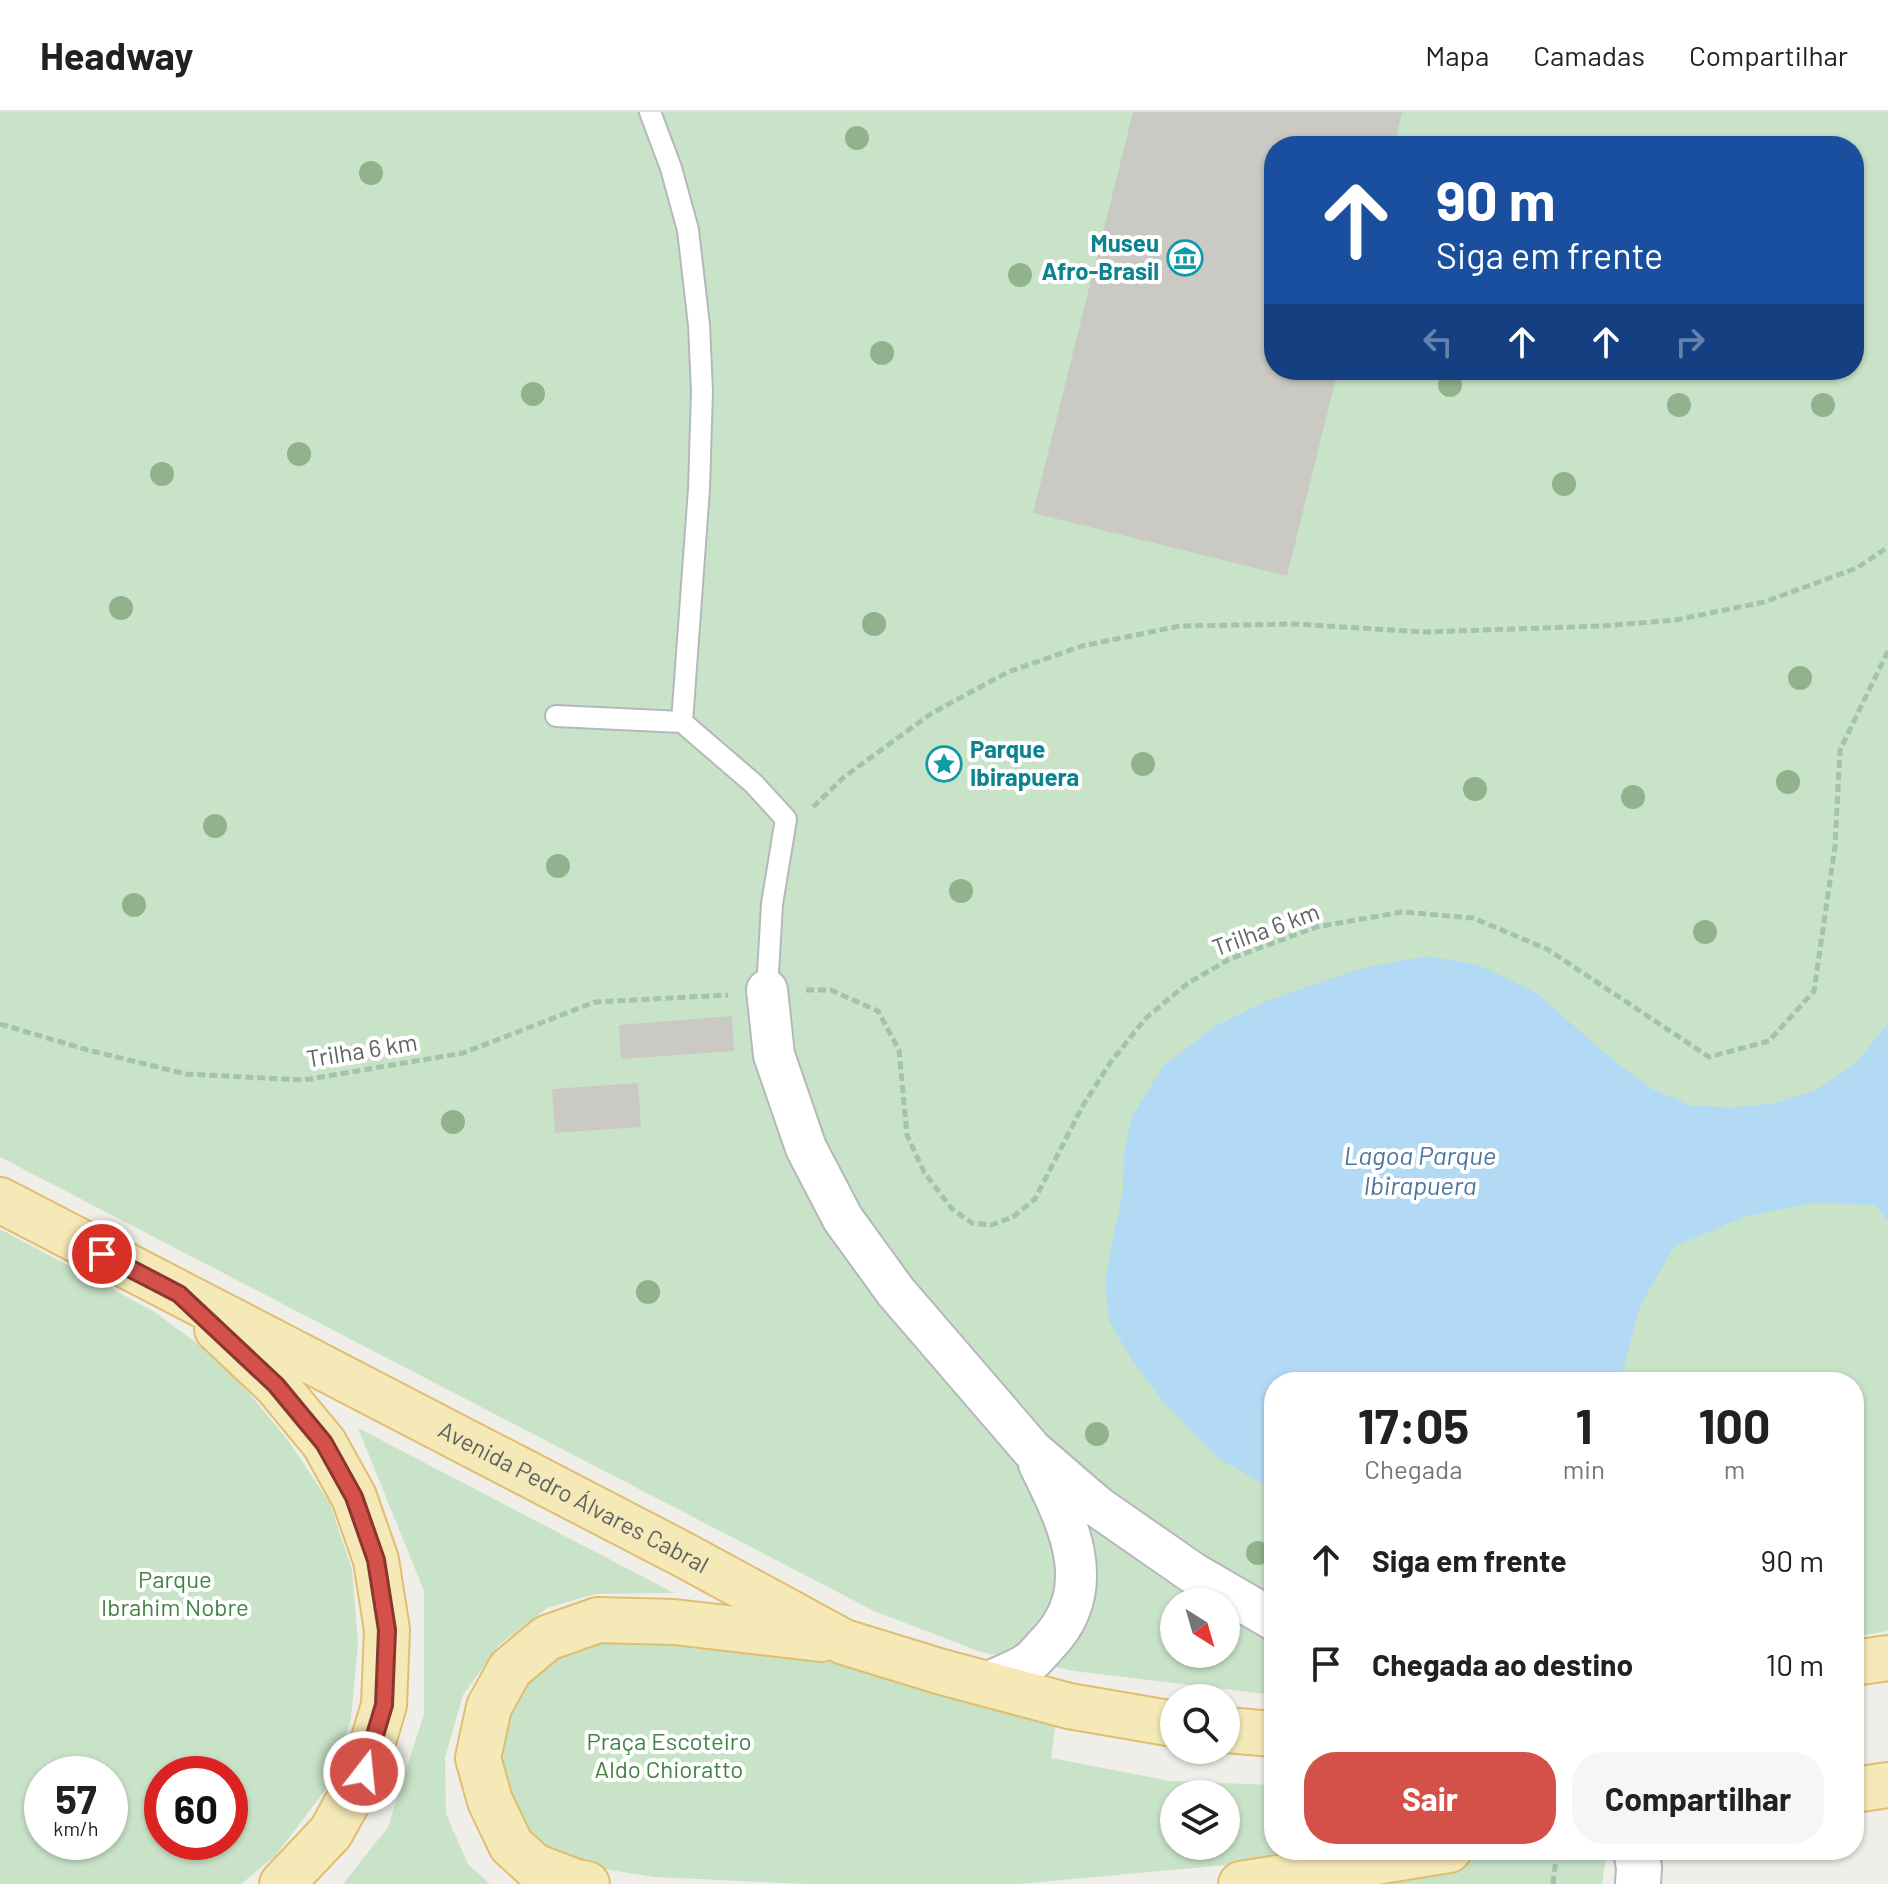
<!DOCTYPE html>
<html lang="pt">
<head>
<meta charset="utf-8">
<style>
	body { margin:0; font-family:Barlow,sans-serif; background:#f6f6f6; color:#202124; height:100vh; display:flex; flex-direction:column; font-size:30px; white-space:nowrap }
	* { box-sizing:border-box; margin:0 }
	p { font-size:26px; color:#757577 }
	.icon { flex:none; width:44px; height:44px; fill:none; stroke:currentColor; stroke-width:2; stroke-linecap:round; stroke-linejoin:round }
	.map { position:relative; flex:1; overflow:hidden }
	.side { position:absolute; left:1264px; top:1260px; width:600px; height:488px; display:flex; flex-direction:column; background:#fff; border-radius:32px; box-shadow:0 2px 6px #0004 }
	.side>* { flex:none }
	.top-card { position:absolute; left:1264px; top:24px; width:600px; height:244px; border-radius:32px; box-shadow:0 2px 6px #0004; background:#1a4fa0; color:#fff; overflow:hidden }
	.needle { width:52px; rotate:143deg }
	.controls { position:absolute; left:1160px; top:1476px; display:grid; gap:16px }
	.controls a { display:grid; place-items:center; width:80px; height:80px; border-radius:50%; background:#fff; box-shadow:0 2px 6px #0004; font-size:40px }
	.speed { position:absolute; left:24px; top:1644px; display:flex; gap:16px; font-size:40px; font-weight:700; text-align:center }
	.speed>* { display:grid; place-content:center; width:104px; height:104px; border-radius:50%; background:#fff; box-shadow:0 2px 6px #0004; line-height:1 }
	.speed small { font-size:20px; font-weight:400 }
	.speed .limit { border:12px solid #d22; background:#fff; color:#111 }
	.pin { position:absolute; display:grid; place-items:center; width:68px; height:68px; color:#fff; margin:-34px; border:4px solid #fff; border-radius:50%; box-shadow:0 2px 8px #0007 }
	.me { position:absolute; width:88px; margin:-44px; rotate:16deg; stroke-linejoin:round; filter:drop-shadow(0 0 6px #0008) }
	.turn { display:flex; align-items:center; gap:28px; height:168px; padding:0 40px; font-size:36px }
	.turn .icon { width:104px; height:104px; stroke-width:2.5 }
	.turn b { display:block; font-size:56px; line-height:68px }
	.lanes { display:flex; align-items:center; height:76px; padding:0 40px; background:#0003; justify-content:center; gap:40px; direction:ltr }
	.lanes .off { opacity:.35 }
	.eta { display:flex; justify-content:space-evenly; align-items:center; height:136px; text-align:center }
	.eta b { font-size:48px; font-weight:700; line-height:56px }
	.button { display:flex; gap:16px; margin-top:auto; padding:16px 40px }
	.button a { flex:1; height:92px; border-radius:32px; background:#d45149; color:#fff; font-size:32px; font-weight:700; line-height:92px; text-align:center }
	.button a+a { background:#f6f6f6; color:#202124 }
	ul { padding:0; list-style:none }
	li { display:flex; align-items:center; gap:24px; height:104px; padding:0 40px }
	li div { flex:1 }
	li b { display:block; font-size:30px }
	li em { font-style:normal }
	header { display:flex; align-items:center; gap:48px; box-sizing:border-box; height:112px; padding:0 40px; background:#fff; border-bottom:2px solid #e0e0e0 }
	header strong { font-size:38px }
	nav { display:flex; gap:44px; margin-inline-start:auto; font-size:28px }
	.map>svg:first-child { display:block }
	.green { fill:#c9e3c8; fill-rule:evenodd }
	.water { fill:#b3daf5 }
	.building { fill:#cbc9c4 }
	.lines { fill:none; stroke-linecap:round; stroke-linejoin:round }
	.service-casing { stroke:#b5b8bb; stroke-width:24 }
	.minor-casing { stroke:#b5b8bb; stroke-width:44 }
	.tertiary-casing { stroke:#b5b8bb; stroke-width:48 }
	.primary-casing { stroke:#e0be70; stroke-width:48 }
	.path { stroke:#a2c4ab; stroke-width:5; stroke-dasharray:8 4; stroke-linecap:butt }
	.service { stroke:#fff; stroke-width:20 }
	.minor { stroke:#fff; stroke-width:40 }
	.tertiary { stroke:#fff; stroke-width:44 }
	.primary { stroke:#f5eab7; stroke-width:44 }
	.tree { fill:#90b38d }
	.route-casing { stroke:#8a352f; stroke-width:20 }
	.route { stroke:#d45149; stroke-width:14 }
	.labels { text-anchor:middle; stroke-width:8; stroke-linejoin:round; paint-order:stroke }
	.culture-label { font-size:24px; font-weight:bold; fill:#0d838f; stroke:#fff; text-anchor:end }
	.street-label { font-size:24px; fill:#5f6366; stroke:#fff }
	.park-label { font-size:24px; fill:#428343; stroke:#fff }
	.water-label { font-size:26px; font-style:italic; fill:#4d769d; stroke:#fff }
</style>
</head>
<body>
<header>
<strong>Headway</strong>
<nav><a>Mapa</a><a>Camadas</a><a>Compartilhar</a></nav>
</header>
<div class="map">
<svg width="1888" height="1772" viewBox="0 0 1888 1772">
	<rect width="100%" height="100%" fill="#efeee8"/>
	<path class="green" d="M0,0H1888V1519L1854,1525V1270H1274V1583L1074,1559L981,1540L874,1499L0,1045ZM1274,34H1854V258H1274ZM1174,1490H1226V1542H1174Z
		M0,1117L153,1199L223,1250L287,1327L330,1391L352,1458L358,1531L351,1607L326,1677L275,1744L241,1772H0ZM42,1662H110V1730H42ZM162,1662H230V1730H162Z
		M358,1316L674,1481L595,1482L547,1496L499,1533L463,1583L445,1646L446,1702L468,1752L490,1772H343L388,1715L424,1602V1479Z
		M586,1524L846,1546L1057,1601L1051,1646L1170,1669L1274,1673V1738H1327L1260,1750L1018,1772H807L654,1765L592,1755L544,1738L516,1703L497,1651L507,1590L539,1550ZM1174,1682H1226V1734H1174Z
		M1523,1738H1607L1602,1772H1325Z"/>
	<path class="water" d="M1428,844L1479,853L1537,881L1607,943L1652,977L1690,993L1729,996L1775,991L1814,979L1857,950L1888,911V1110L1876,1093L1811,1091L1744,1105L1674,1135L1640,1194L1620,1270H1274V1378L1218,1346L1164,1291L1132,1248L1109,1209L1105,1170L1111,1136L1123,1079L1124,1042L1132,1004L1164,953L1217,913L1269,888L1362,856Z"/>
	<path class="building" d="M1133,0H1402L1394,34H1274V258H1338L1287,464L1033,401Z
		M732,904L734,939L621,947L619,913Z
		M638,971L641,1015L555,1021L552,977Z"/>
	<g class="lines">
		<defs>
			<path id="service" d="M650,0L671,56L688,118L699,213L702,279L699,377L682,610
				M556,604L682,610L754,672L786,707L772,792L767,878"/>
			<path id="minor" d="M767,878L774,943L806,1036L843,1107L896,1180L1032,1338L1077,1377L1098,1395L1193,1461L1274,1508
				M987,1571C1001,1564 1019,1558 1031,1549C1037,1544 1043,1536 1048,1531C1101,1475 1068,1411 1039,1352"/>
			<path id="tertiary" d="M1636,1738L1639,1756L1638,1772"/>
			<g id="primary">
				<path id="s1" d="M0,1088L684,1443L844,1530L942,1560L1069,1594L1174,1612"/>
				<path d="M217,1217L276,1273L324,1331L354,1385L376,1448L387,1518L384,1593L364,1660L331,1720L282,1772"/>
				<path d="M1854,1551L1888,1546"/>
				<path d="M1226,1618L1274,1622"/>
				<path d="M1854,1678L1888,1673"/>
				<path d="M587,1772L576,1770L534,1754L511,1733L490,1689L478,1646L489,1595L510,1557L547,1526L598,1508L674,1510L821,1527"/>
				<path d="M1241,1772L1449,1738"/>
			</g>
		</defs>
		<use href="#service" class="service-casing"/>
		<use href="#minor" class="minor-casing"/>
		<use href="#tertiary" class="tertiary-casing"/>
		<use href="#primary" class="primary-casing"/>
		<path class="path" d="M813,695L844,665L932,601L1008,560L1082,534L1180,514L1294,512L1424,520L1602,514L1676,508L1764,490L1857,456L1888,435
			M806,878H831L878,899L899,938L907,1023L924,1060L952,1097L972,1111L991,1113L1013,1105L1035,1087L1082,995L1110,951L1146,906L1188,871L1230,847L1316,815L1402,800L1473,806L1547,837L1709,945L1769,929L1814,879L1835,734L1840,638L1888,539
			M0,912L88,938L186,962L304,968L463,941L595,890L728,883
			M1553,1772L1557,1738"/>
		<use href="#service" class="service"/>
		<use href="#minor" class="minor"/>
		<use href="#tertiary" class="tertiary"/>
		<use href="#primary" class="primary"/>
	</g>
	<g class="tree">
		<circle cx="857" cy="26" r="12"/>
		<circle cx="371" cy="61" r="12"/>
		<circle cx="1020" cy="163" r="12"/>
		<circle cx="882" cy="241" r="12"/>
		<circle cx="1450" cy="273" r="12"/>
		<circle cx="533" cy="282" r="12"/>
		<circle cx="1679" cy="293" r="12"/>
		<circle cx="1823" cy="293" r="12"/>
		<circle cx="299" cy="342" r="12"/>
		<circle cx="162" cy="362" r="12"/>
		<circle cx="1564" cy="372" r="12"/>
		<circle cx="121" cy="496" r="12"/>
		<circle cx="874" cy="512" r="12"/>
		<circle cx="1800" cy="566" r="12"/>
		<circle cx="1143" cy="652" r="12"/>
		<circle cx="1788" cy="670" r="12"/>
		<circle cx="1475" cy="677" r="12"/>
		<circle cx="1633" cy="685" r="12"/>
		<circle cx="215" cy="714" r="12"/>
		<circle cx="558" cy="754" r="12"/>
		<circle cx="961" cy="779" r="12"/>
		<circle cx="134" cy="793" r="12"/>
		<circle cx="1705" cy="820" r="12"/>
		<circle cx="453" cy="1010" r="12"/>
		<circle cx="648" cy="1180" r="12"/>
		<circle cx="1097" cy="1322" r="12"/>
		<circle cx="1258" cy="1441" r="12"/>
	</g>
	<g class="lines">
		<defs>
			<path id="route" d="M102,1142L179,1182L276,1273L324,1331L354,1385L376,1448L387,1518L384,1593L364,1660"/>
		</defs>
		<use href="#route" class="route-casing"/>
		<use href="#route" class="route"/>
	</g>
	<defs>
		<symbol id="museum-ring" viewBox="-11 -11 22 22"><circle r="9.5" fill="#fff" stroke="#0f9aa8" stroke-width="1.5"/><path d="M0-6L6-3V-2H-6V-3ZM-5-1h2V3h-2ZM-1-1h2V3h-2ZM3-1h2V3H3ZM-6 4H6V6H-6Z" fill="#0f9aa8"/></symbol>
		<symbol id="sight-ring" viewBox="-11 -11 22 22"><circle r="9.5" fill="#fff" stroke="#0f9aa8" stroke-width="1.5"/><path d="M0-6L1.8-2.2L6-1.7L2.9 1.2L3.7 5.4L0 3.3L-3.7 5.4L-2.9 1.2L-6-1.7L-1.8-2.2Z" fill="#0f9aa8"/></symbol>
	</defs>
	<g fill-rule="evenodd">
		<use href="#museum-ring" x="1165" y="126" width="40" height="40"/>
		<use href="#sight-ring" x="924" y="632" width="40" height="40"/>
	</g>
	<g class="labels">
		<g class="culture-label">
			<text x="1159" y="140">Museu<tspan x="1159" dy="28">Afro-Brasil</tspan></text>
			<text x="970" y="646" text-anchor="start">Parque<tspan x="970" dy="28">Ibirapuera</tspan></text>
		</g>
		<g class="street-label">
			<text transform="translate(1266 818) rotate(-20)" y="8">Trilha 6 km</text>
			<text transform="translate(362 939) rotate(-9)" y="8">Trilha 6 km</text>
			<text dy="8" stroke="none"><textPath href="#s1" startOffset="646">Avenida Pedro Álvares Cabral</textPath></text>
		</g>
		<g class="park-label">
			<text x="175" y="1476">Parque<tspan x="175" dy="28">Ibrahim Nobre</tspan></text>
			<text x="669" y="1638">Praça Escoteiro<tspan x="669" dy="28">Aldo Chioratto</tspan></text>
		</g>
		<g class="water-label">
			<text x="1420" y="1053">Lagoa Parque<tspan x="1420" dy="30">Ibirapuera</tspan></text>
		</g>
	</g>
</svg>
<div class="controls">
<a><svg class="needle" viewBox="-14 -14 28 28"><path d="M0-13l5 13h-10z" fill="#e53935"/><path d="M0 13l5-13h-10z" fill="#757577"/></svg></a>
<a><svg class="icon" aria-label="search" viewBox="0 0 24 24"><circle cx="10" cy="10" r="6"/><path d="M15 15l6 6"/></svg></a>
<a><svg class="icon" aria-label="layers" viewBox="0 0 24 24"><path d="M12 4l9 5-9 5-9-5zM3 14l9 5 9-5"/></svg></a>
</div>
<div class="speed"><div>57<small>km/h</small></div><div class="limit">60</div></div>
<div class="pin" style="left:102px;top:1142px;background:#d93025"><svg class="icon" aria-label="arrive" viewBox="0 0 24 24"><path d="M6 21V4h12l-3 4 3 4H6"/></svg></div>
<svg class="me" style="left:364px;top:1660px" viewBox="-20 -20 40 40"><circle r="17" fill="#d45149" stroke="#fff" stroke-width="3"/><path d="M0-11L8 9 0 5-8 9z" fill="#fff"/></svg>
<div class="top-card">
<div class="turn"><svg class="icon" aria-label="ahead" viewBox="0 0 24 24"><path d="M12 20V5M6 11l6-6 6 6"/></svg><div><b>90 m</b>Siga em frente</div></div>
<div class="lanes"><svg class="icon off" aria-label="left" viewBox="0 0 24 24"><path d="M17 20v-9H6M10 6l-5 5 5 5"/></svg><svg class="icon" aria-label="ahead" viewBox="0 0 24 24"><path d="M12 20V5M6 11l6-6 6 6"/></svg><svg class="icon" aria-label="ahead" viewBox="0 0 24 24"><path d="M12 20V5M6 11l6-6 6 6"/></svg><svg class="icon off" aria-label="right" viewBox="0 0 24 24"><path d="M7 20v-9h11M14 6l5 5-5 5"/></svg></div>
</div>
<section class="side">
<div class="eta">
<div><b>17:05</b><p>Chegada</p></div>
<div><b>1</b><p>min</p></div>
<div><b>100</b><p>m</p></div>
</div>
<ul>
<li><svg class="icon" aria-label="ahead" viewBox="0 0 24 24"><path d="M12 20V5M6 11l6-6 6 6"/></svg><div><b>Siga em frente</b></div><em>90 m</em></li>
<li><svg class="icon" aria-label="arrive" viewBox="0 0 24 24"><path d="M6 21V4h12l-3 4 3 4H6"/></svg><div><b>Chegada ao destino</b></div><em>10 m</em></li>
</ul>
<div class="button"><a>Sair</a><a>Compartilhar</a></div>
</section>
</div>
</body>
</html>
